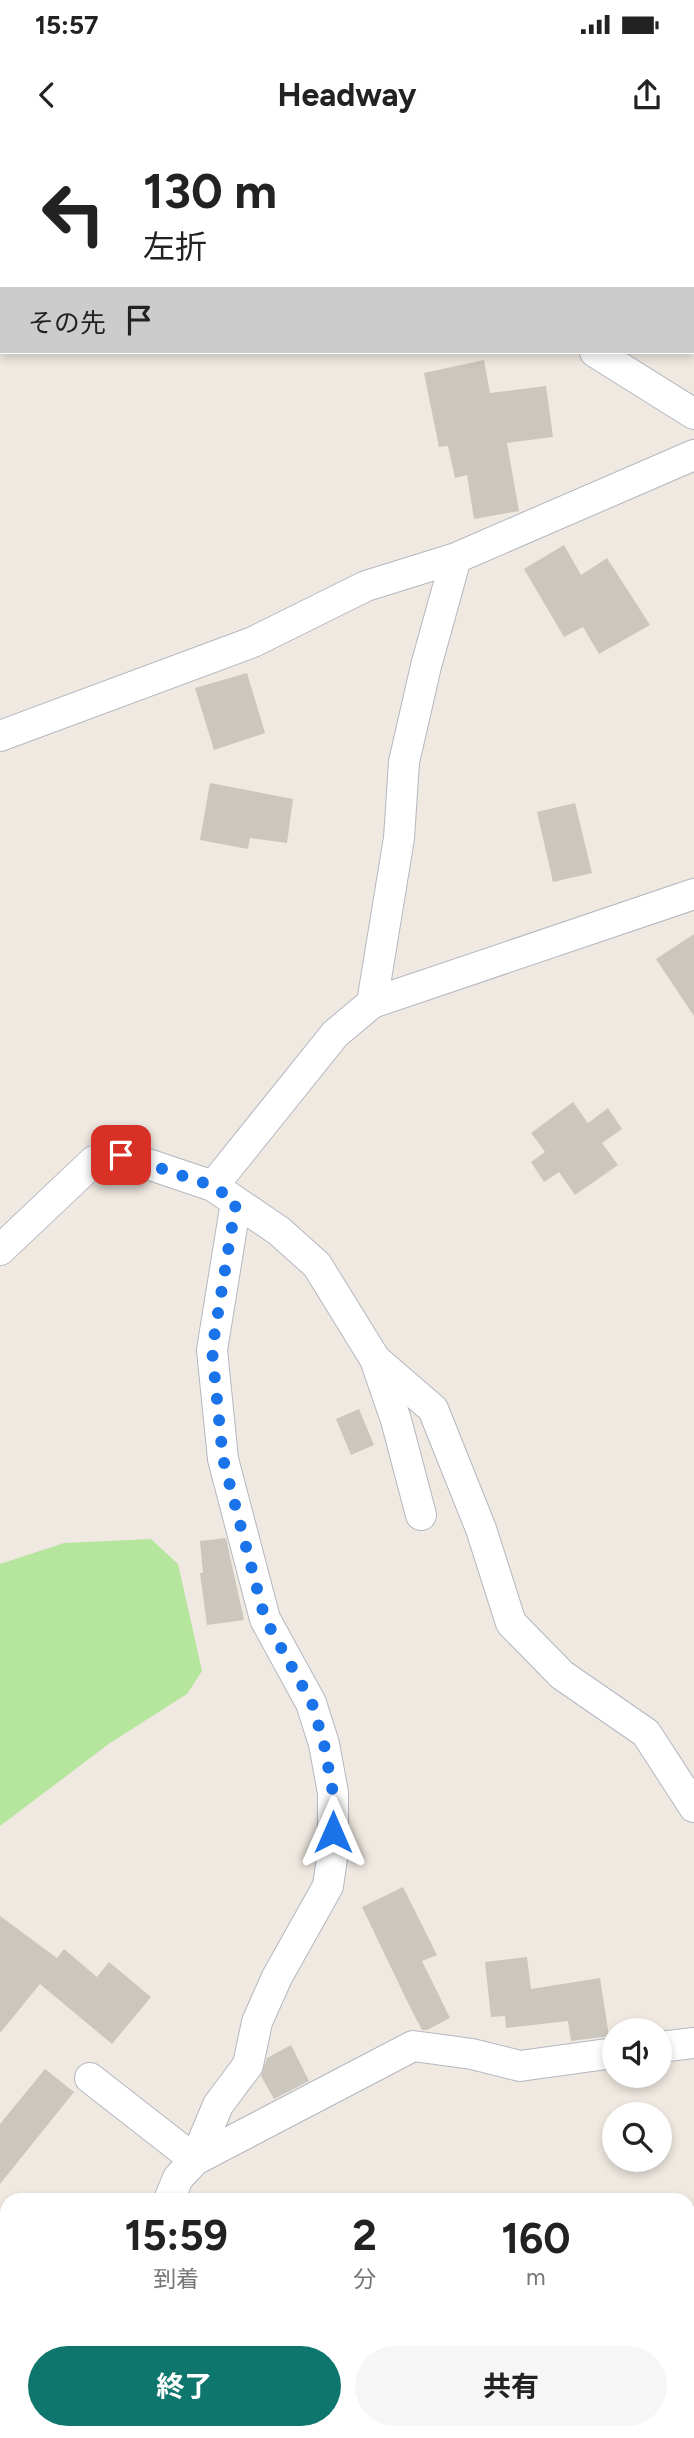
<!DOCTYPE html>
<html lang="ja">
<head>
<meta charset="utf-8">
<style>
	body { margin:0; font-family:Figtree,"Noto Sans JP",sans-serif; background:#f6f6f6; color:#222; height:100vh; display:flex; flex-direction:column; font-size:26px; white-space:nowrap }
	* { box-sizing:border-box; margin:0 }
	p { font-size:23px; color:#767676 }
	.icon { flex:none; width:38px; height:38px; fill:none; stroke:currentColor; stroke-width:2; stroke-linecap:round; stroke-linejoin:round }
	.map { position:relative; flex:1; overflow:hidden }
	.side { position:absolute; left:0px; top:2053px; width:695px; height:247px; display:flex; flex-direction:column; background:#fff; border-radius:21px 21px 0 0; box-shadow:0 4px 10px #0003 }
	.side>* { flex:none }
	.top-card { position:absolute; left:0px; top:0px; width:695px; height:214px; box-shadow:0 4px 10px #0003; background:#fff; color:#222; overflow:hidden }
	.buttons { position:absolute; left:602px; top:1878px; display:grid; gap:14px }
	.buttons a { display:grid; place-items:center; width:70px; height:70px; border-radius:50%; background:#fff; box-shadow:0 4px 10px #0003; font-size:35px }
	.pin { position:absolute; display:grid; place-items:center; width:60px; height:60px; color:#fff; margin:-30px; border-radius:14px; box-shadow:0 4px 10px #0006 }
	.me { position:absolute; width:77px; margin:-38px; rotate:0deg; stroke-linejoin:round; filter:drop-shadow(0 0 5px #0008) }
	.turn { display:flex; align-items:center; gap:24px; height:147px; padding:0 28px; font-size:32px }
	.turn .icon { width:91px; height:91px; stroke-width:2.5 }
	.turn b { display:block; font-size:49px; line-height:60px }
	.then { display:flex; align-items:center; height:66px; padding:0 28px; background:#0003; gap:14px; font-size:26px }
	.eta { display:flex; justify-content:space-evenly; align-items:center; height:119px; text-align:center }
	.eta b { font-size:42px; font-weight:700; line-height:49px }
	.primary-button { display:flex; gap:14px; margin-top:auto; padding:14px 28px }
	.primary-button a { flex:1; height:80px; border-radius:42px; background:#0f766e; color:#fff; font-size:28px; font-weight:700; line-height:80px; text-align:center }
	.primary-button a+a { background:#f6f6f6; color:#222 }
	.status { display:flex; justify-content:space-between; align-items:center; height:49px; padding:0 35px; background:#fff; direction:ltr }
	.status svg { height:19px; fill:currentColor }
	header { display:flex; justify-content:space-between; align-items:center; height:91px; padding:0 28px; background:#fff; font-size:32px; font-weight:700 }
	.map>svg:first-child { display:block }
	.green { fill:#b6e59e }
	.building { fill:#cbc7bf }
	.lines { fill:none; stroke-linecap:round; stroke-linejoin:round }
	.minor-casing { stroke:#b4b7c1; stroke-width:32 }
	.path { stroke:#c9c9c9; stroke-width:4.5; stroke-dasharray:5 3.5; stroke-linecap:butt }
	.minor { stroke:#fff; stroke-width:30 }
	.route { stroke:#1a73e8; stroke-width:12; stroke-dasharray:0 21.6 }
</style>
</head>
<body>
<div class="status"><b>15:57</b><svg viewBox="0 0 49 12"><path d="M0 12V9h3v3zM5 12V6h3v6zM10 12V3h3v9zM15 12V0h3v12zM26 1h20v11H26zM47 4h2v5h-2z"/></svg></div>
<header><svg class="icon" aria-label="back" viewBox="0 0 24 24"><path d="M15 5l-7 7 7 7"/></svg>Headway<svg class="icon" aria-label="share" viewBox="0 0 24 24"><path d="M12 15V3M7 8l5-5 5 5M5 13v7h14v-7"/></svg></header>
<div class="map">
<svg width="694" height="2298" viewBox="0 0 694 2298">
	<rect width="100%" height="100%" fill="#efe9e1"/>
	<path class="green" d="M151,1399L178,1424L202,1531L187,1554L110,1603L0,1686V1424L64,1403Z"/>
	<path class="building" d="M484,220L490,253L546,246L553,297L507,303L519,371L474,379L467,335L455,338L448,306L439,307L424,233Z
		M564,405L581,435L607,418L650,485L599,514L583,487L564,497L524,429Z
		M247,533L265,593L214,610L195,548Z
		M210,643L293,659L287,703L250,698L248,709L200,700Z
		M575,663L592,733L553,742L537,672Z
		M694,794V876L656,819Z
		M573,962L588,983L608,968L622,989L602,1003L618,1025L575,1055L559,1032L544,1042L531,1022L545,1012L531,993Z
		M359,1269L374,1305L351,1315L336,1279Z
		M226,1398L244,1480L207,1485L200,1433H203L200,1401Z
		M403,1747L437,1815L422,1821L450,1878L427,1890H422L409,1865L362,1767Z
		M0,1776L57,1818L64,1809L97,1837L109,1822L151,1857L112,1904L40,1844L0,1893Z
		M527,1817L531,1849L600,1838L609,1896L571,1901L568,1881L506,1888L505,1876L491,1877L485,1822Z
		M291,1905L309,1941L274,1959L261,1936L267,1918Z
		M45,1929L74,1952L0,2044V1984Z"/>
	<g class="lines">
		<defs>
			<path id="minor" d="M316,0L317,2
				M595,212L694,274
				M0,596L253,502L366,446L456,418L694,315
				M372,863L399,698L404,622L426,526L456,418
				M213,1046L335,894L372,863L694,754
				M0,1110L94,1021L121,1015L213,1046L279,1091L317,1125L375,1219L433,1269L481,1389L511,1483L562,1535L646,1593L694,1667
				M375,1219L396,1280L421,1375
				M660,1907L694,1903
				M90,1938L195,2020L218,1965L248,1925L257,1882L277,1837L328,1746L333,1711V1653L324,1604L311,1563L265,1479L223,1319L212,1210L236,1062
				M169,2060L178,2038L195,2020L413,1906L472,1914L520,1926L614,1913
				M166,2292L168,2298
				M6,2298L11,2292"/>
		</defs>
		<use href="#minor" class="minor-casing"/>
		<path class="path" d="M0,208H2"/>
		<use href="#minor" class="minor"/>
	</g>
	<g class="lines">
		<path class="route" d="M121,1015L213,1046L236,1062L212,1210L223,1319L265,1479L312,1563L324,1604L333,1653V1692"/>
	</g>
</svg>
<div class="buttons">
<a><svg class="icon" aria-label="sound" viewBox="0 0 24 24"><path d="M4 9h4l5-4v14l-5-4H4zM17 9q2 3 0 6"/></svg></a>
<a><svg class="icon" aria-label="search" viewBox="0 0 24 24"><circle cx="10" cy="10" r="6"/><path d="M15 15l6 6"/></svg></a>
</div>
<div class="pin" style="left:121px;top:1015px;background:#d93025"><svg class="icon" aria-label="arrive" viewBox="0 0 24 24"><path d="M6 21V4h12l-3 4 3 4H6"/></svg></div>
<svg class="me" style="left:333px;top:1692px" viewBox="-20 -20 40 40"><path d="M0-17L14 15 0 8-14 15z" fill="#1a73e8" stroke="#fff" stroke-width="4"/></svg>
<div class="top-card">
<div class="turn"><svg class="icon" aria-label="left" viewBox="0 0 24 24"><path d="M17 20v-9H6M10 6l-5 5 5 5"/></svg><div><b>130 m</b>左折</div></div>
<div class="then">その先<svg class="icon" aria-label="arrive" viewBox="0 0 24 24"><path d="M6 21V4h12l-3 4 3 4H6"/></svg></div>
</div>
<section class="side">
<div class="eta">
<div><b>15:59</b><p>到着</p></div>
<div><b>2</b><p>分</p></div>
<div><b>160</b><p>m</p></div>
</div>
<div class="primary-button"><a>終了</a><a>共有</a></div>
</section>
</div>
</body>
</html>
